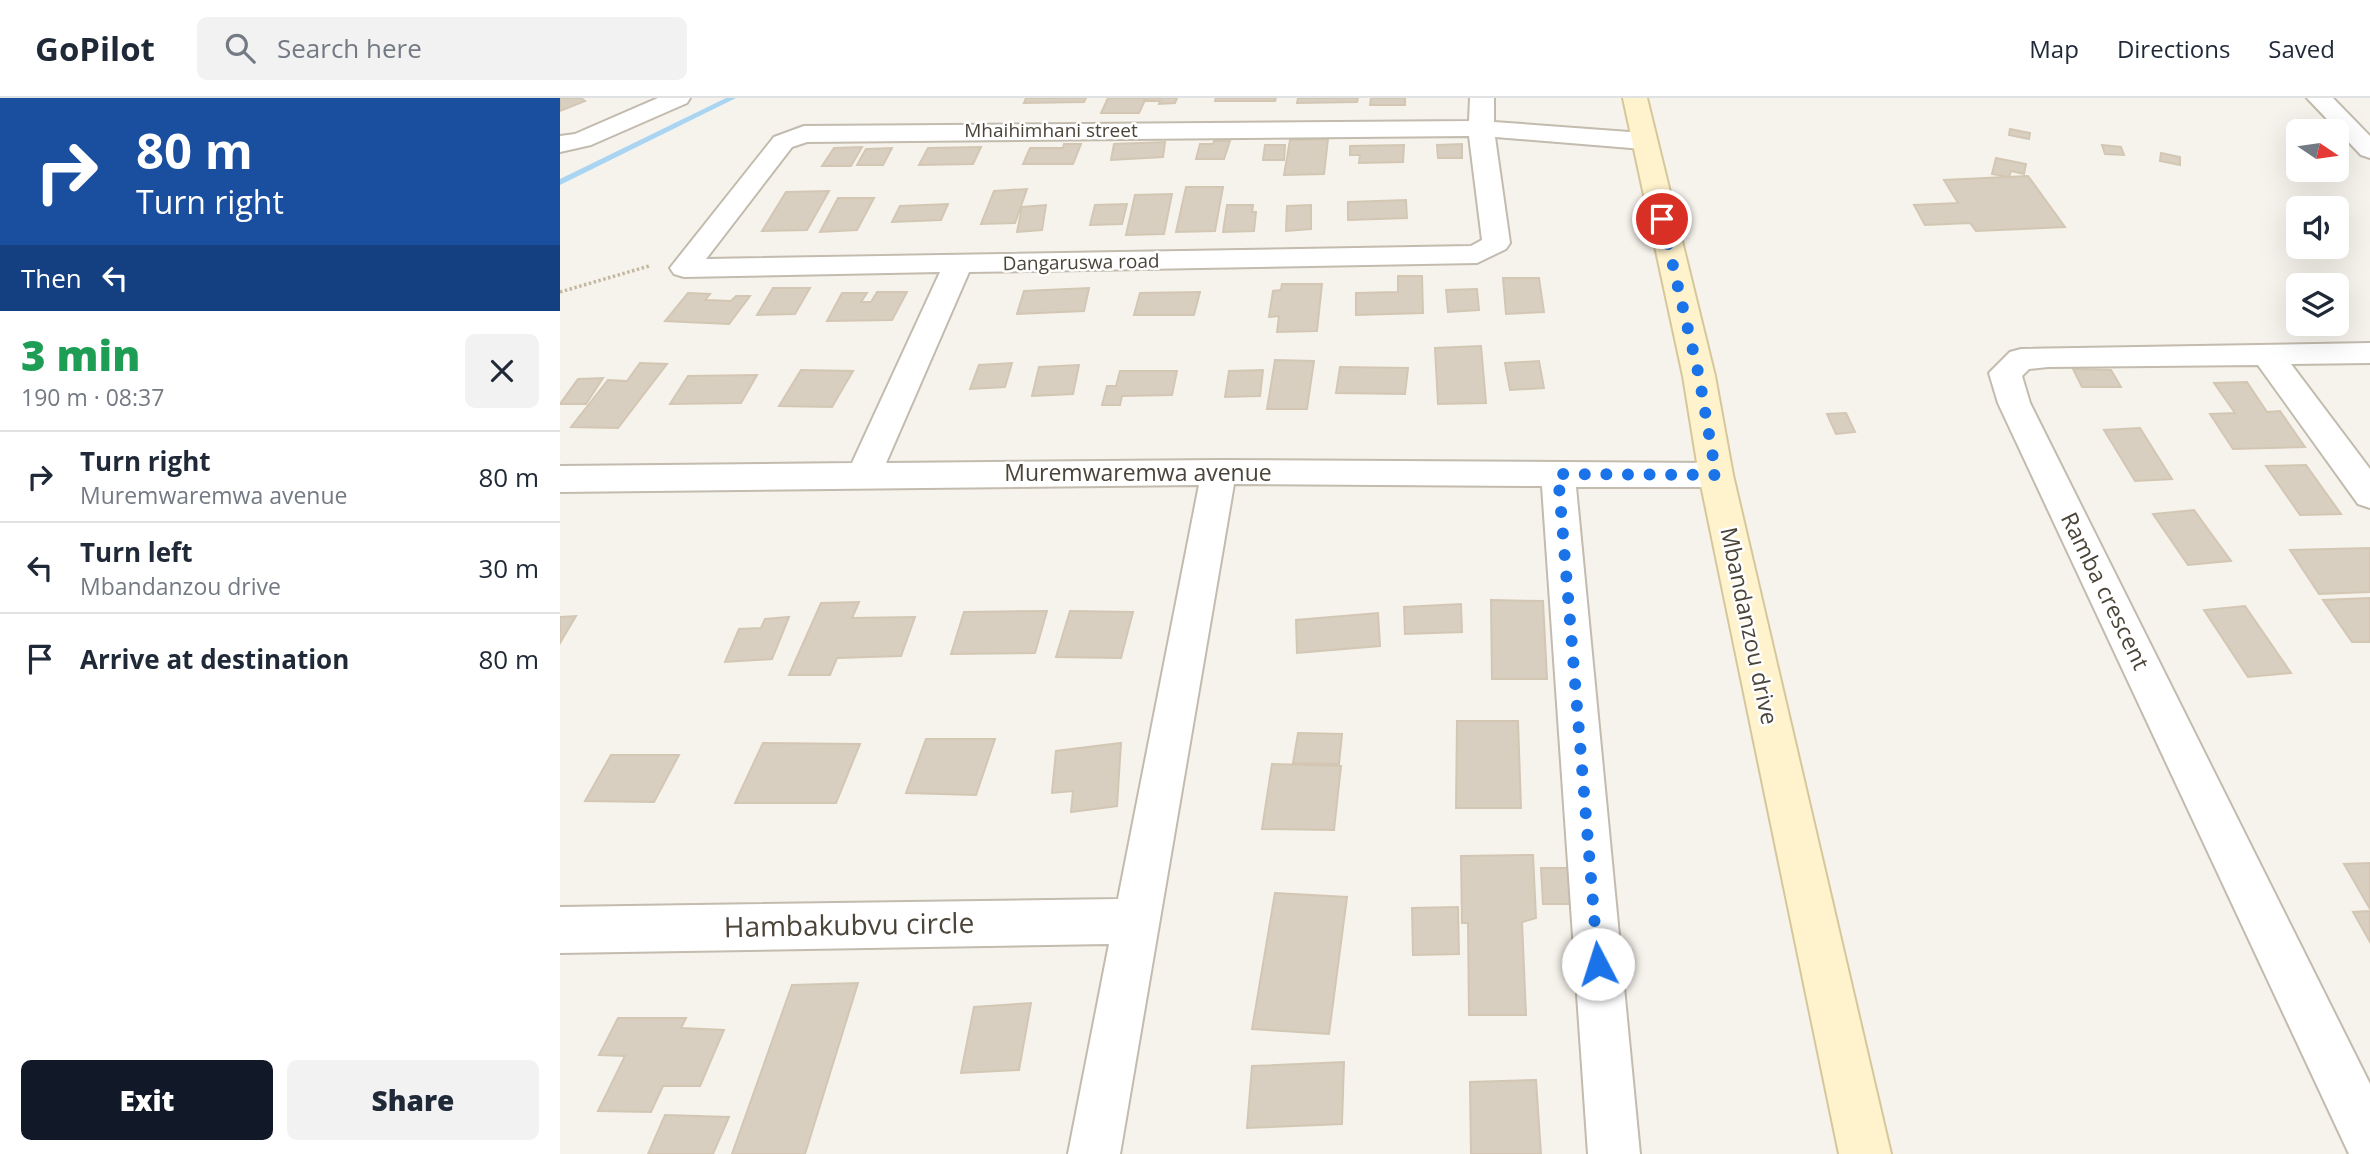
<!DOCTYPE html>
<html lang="en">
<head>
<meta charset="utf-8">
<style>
	body { margin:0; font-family:"Open Sans",sans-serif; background:#f2f2f3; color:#1f2937; height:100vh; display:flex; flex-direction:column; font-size:26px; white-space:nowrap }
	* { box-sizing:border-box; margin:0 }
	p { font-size:23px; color:#747a83 }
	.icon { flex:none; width:38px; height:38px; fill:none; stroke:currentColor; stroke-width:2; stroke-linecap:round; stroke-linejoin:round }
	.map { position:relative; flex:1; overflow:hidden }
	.details { display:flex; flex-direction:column; background:#fff; width:560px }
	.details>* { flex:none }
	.guide { background:#1a4fa0; color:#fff; overflow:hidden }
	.needle { width:46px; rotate:103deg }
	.controls { position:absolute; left:1726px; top:21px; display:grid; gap:14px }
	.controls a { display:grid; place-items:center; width:63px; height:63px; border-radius:10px; background:#fff; box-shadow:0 7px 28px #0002; font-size:35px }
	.pin { position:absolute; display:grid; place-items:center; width:60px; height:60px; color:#fff; margin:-30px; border:4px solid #fff; border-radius:50%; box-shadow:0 2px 7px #0007 }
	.me { position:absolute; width:77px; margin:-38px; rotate:355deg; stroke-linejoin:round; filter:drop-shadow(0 0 5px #0008) }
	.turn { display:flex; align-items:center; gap:24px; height:147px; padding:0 21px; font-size:32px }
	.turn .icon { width:91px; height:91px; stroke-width:2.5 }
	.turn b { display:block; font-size:49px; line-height:60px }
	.then { display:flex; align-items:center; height:66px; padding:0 21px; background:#0003; gap:14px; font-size:26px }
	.round { display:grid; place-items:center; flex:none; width:74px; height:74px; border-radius:10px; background:#f2f2f3 }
	.head { display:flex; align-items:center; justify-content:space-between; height:119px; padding:0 21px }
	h1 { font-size:42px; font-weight:800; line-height:52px; color:#1e9e55 }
	.action { display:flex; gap:14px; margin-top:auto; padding:14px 21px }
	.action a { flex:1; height:80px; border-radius:10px; background:#111827; color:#fff; font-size:28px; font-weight:800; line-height:80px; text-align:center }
	.action a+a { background:#f2f2f3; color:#1f2937 }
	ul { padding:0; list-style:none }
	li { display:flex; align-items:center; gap:21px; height:91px; padding:0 21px; border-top:2px solid #e0e1e3 }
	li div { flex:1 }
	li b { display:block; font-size:26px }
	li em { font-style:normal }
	header { display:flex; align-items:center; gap:42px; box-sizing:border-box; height:98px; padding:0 35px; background:#fff; border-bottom:2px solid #e0e1e3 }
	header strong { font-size:33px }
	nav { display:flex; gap:38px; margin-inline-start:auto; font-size:24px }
	.search { width:490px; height:63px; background:#f2f2f3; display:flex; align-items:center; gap:18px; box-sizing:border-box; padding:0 24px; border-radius:10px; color:#747a83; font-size:26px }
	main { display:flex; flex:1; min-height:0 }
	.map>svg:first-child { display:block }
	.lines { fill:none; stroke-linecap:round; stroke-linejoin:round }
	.stream { fill:#a9d4f2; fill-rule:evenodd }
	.building { fill:#d8cfc1; stroke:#d3c7b4; stroke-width:2 }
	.street-casing { stroke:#c2bbae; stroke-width:4 }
	.secondary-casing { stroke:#d6c79b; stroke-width:4 }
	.path { stroke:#c4b79f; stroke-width:3.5; stroke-dasharray:2.5 2.5; stroke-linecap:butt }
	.street { fill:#fff; fill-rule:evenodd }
	.secondary { fill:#fff3cd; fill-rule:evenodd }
	.route { stroke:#1a73e8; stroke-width:12; stroke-dasharray:0 21.6 }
	.labels { text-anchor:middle; stroke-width:5; stroke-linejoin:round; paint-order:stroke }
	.far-street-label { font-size:19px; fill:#4b4439; stroke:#fff }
	.street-label { font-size:23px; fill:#4b4439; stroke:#fff }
	.near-street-label { font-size:28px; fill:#4b4439; stroke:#fff }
</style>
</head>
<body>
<header>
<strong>GoPilot</strong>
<div class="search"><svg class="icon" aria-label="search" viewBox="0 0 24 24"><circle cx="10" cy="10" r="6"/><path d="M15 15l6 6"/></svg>Search here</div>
<nav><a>Map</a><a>Directions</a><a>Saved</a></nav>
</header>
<main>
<section class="details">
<div class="guide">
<div class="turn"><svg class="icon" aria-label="right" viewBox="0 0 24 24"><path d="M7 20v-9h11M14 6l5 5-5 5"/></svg><div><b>80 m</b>Turn right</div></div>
<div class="then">Then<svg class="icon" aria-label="left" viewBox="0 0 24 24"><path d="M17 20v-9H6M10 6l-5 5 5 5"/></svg></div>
</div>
<div class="head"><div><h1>3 min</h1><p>190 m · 08:37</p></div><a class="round"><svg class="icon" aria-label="close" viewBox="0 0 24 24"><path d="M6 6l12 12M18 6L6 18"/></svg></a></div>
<ul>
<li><svg class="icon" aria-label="right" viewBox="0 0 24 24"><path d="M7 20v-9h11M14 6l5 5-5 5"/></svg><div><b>Turn right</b><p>Muremwaremwa avenue</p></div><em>80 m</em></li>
<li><svg class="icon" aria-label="left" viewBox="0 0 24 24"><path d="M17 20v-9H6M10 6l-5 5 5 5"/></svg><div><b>Turn left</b><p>Mbandanzou drive</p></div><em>30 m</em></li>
<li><svg class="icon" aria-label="arrive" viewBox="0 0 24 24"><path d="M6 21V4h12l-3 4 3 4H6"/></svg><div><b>Arrive at destination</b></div><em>80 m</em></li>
</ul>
<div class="action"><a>Exit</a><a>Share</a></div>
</section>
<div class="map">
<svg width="1810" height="1056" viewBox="0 0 1810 1056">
	<rect width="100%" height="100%" fill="#f6f3ec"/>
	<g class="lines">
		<path class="stream" d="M166,0H176L0,87V81Z"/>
	</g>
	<path class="building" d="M0,0H21L25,3L0,13Z
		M466,0H526L524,4L464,5Z
		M548,0H586L579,15H541Z
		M586,0H617L615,5L599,6L600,3H584Z
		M656,0H716L715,3H655Z
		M738,0H798L797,4L737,5Z
		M811,0H845V7H810Z
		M1450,31L1470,35L1469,41L1449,37Z
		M768,41L764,76L724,77L730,42Z
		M654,43H670L664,61H636L640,46H653Z
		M605,44L603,59L551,62L554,46Z
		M504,46H521L513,66H463L470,50H503Z
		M902,46V60H878L877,47Z
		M705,47H725L724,62H703Z
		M844,47L843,64L799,65L800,57H790V48Z
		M1542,47L1561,49L1564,57L1545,56Z
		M302,49L291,68H262L274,50Z
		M421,49L413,66L359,67L368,50Z
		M332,50L323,67H297L306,51Z
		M1601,55L1620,59V67L1600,63Z
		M1436,60L1466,66L1464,76L1451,73L1449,79L1432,76Z
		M1468,78L1505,129L1416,133L1410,125L1365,127L1354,107L1398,105L1384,82Z
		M626,89H663L655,133L616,134Z
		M467,91L455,125L421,126L434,93Z
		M269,93L247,132L202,133L226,94Z
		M612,96L604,136L566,137L575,97Z
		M278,100H314L297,132L260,134Z
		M846,102L847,120L788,122V104Z
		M388,106L381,122L332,124L340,108Z
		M567,106L562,126L530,127L535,107Z
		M486,107L482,132L457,134L462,109Z
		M667,107H693L692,114H696L694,133L663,134Z
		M751,107V131L726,133L727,108Z
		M838,178H862L863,215L796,217V195L838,194Z
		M943,180H979L984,214L946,216Z
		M722,186H762L757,233L717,234L719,218L709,219L713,193L721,192Z
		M213,190H250L235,216L197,217Z
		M529,190L524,213L457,216L464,193Z
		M917,191L919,212L888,214L886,192Z
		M317,194H347L332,222L267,223L282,195H307L301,204H311Z
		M640,194L634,217H574L580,195Z
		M128,195L150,196L145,202L171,203L176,198H190L169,226L105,223Z
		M921,248L926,305L878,306L875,250Z
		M715,262L754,263L747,311H707Z
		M979,263L984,290L950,292L945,265Z
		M80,265L107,266L58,330L11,329L48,282L67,283Z
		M452,265L445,289L410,291L419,267Z
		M519,267L513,296L472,298L479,269Z
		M780,269L848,270L845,296L776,295Z
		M1513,271L1551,272L1561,289H1522Z
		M241,272L293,273L272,309L219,308Z
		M703,272L700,298L665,299L669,273Z
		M560,273H617L612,297L562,298L560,307H542L547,288H556Z
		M197,277L181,305L110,306L128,278Z
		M43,280L26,306H0L18,281Z
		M1687,284L1707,314L1720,313L1745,349L1673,351L1650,316L1675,315L1654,285Z
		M1286,315L1295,334L1276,336L1267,316Z
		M1580,330L1612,381L1575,383L1544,332Z
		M1746,367L1781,416L1740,417L1706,368Z
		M1634,412L1671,463L1628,467L1593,416Z
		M1810,450V494L1759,496L1730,452Z
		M1810,500V544H1792L1763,502Z
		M931,502L983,503L987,581H932Z
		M299,504L292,520L355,519L341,558L277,560L270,577H229L261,505Z
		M901,506L902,534L845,536L844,509Z
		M1685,508L1731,575L1688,579L1644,512Z
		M487,513L475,555L391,556L404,514Z
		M510,513L573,514L561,560L496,559Z
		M818,515L820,548L737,555L736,522Z
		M16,518L0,545V519Z
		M229,519L212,561L165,564L179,531L201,530L205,521Z
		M897,623H958L961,710H896Z
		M738,635L782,636L779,666L733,665Z
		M366,641H435L416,697L346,695Z
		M203,645L300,646L276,705H175Z
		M561,645L557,708L511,714L513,693L492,695L496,653Z
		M51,657H119L94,704L25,703Z
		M712,666L781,668L774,732L702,731Z
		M973,757L976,820L962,824L966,917H909L908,825H902L901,758Z
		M1810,765V811L1784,766Z
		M981,770H1010L1013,806H983Z
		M715,795L787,799L769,936L692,931Z
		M898,809L899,856L853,857L852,810Z
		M1810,813V844L1793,814Z
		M298,885L245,1056H172L232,887Z
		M471,905L459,972L401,975L414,909Z
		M58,920H126L121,930L164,932L140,988H103L91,1014L38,1013L65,958L39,957Z
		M784,964L782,1026L687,1030L692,968Z
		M976,982L981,1056H911L910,984Z
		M105,1017L169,1019L153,1056H88Z"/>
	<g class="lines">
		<defs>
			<path id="street" d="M98,0H130L127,5L31,47L0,54V38L15,36Z
				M910,0H934V24L1083,35L1092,38L1096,43L1092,48L1083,51L935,39L950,145L946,151L917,165L409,174L326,365L659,362L1156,365L1168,368L1173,377L1168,386L1156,389H1016L1080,1056H1028L982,388L674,386L560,1056H508L549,846L0,855V809L558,801L639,387L0,394V368L292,365L380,174L124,179L114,176L110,170L214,39L244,28L909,23ZM909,38L922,142L911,148L146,161L232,49L247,44Z
				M1747,0H1773L1810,38V60L1801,57Z
				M1810,245V265L1731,266L1810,371V410L1798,406L1698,267L1488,269L1469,271L1462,278L1470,305L1810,986V1056H1789L1438,305L1429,275L1450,254L1461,251Z"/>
			<path id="secondary" d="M1063,0H1087L1155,278L1173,377L1331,1056H1279L1139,377L1123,278Z"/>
		</defs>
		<use href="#street" class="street-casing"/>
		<use href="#secondary" class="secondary-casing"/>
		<path class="path" d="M0,194L89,168"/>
		<use href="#street" class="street"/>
		<use href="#secondary" class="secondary"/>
	</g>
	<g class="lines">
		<path class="route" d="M1038,866L998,376L1156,377L1139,278L1102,121"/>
	</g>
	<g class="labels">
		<g class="far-street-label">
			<text x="491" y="39">Mhaihimhani street</text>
			<text transform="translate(521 164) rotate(-1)" y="7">Dangaruswa road</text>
		</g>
		<g class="street-label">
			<text x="578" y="383">Muremwaremwa avenue</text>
			<text transform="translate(1545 493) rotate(64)" y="8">Ramba crescent</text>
			<text transform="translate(1189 528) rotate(78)" y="8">Mbandanzou drive</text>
		</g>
		<g class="near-street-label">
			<text transform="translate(289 827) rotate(-1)" y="10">Hambakubvu circle</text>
		</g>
	</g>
</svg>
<div class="controls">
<a><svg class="needle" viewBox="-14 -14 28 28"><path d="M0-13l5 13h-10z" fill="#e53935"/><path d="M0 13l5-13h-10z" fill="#747a83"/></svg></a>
<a><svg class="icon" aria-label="sound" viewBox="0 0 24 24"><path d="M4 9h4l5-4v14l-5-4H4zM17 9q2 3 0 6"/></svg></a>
<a><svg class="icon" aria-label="layers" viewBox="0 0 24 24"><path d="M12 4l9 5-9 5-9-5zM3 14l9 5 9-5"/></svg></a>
</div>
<div class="pin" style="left:1102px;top:121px;background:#d93025"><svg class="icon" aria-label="arrive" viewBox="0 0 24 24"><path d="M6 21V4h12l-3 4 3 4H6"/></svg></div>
<svg class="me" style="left:1038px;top:866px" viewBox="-20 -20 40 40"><circle r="19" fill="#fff"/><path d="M0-13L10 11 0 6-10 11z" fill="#1a73e8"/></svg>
</div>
</main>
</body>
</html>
